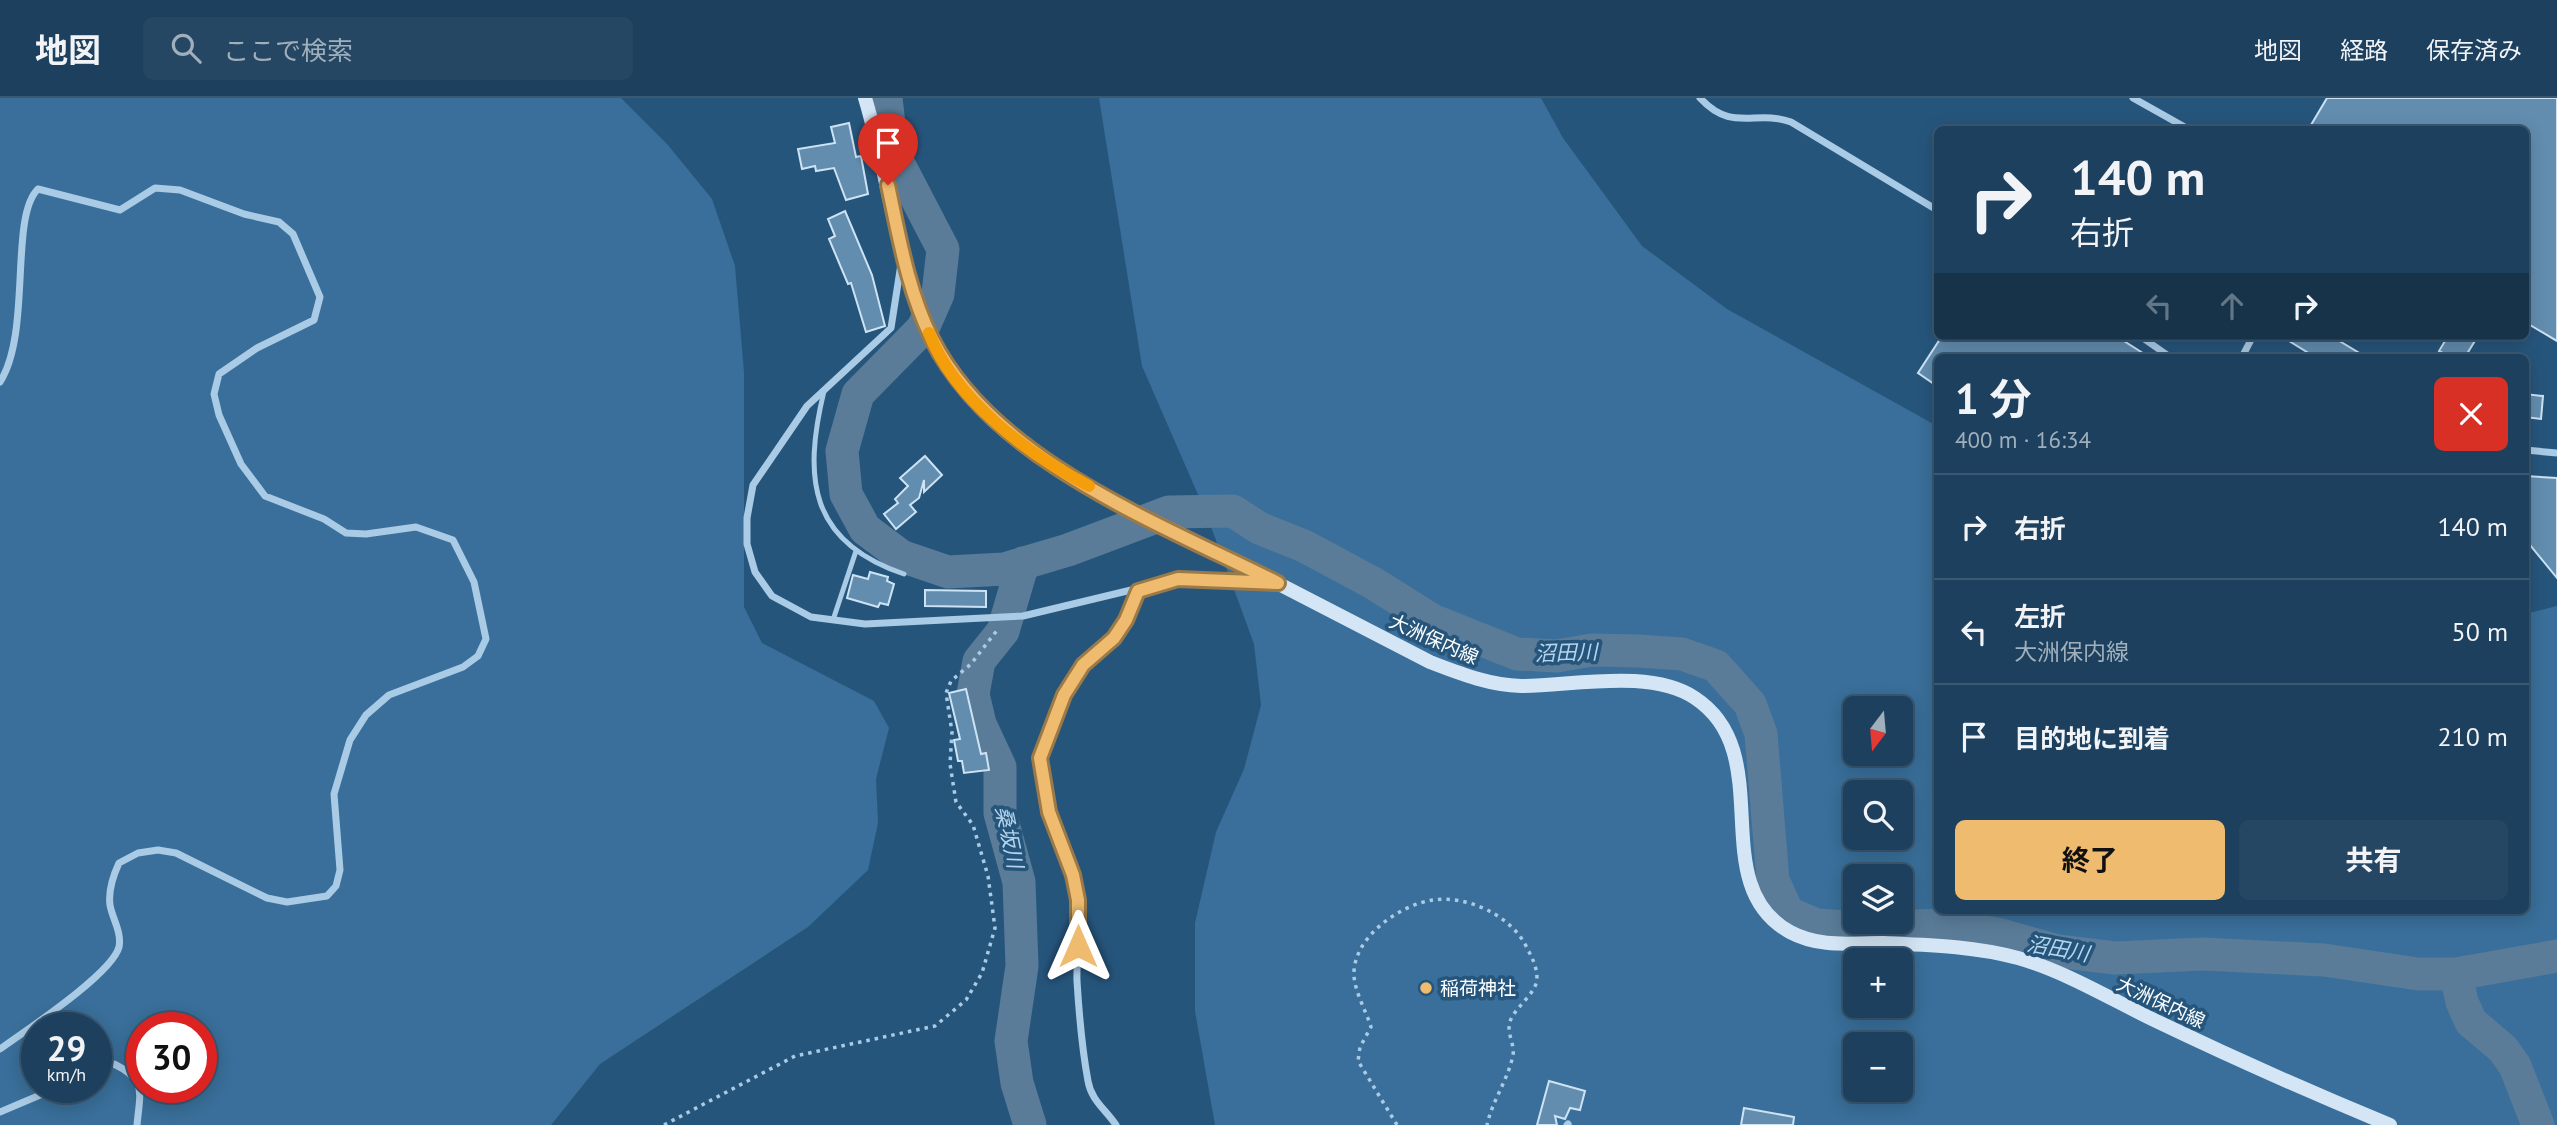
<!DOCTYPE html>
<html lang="ja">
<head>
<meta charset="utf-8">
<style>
	body { margin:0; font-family:"PT Sans","Noto Sans JP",sans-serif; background:#254763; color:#f1f3f6; height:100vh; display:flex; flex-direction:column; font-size:26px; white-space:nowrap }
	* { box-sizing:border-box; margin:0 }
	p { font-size:23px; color:#a0afbc }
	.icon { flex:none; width:38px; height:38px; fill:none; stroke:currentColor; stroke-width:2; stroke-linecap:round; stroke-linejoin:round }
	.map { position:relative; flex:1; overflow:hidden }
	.side { position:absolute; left:1934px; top:256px; width:595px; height:560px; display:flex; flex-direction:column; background:#1c405d; border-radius:10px; box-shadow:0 4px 18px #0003,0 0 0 2px #3a5972 }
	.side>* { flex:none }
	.banner { position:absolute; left:1934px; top:28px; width:595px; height:214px; border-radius:10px; box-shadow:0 4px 18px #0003,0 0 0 2px #3a5972; background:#1c405d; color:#f1f3f6; overflow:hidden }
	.needle { width:46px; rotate:196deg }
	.tools { position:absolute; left:1843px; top:598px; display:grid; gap:14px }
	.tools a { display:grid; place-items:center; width:70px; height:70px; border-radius:10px; background:#1c405d; box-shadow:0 4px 18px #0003,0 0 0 2px #3a5972; font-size:35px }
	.speed { position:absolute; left:21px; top:914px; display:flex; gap:14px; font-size:35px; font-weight:700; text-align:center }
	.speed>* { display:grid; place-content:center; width:91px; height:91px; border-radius:50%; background:#1c405d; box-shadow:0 4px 18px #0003,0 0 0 2px #3a5972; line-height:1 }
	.speed small { font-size:18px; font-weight:400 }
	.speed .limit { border:10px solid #d22; background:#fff; color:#111 }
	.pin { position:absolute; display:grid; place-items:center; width:60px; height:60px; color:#fff; margin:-72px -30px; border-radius:50% 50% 50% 0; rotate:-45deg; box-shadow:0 0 7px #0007 }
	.pin .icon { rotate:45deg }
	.me { position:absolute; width:77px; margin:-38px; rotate:0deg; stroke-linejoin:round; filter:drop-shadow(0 0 5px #0008) }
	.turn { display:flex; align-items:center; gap:24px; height:147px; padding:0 21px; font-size:32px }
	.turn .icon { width:91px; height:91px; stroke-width:2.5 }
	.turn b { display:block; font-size:49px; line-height:60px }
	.lanes { display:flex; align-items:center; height:66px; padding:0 21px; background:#0003; justify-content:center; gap:35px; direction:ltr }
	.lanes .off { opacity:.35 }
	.round { display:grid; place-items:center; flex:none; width:74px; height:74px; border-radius:10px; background:#254763 }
	.head { display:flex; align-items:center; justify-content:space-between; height:119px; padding:0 21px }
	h1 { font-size:42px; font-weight:700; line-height:52px }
	.button { display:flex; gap:14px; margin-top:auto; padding:14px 21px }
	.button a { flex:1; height:80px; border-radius:10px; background:#eebb6f; color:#111; font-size:28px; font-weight:700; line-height:80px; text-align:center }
	.button a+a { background:#254763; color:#f1f3f6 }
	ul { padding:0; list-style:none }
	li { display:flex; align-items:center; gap:21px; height:105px; padding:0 21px; border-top:2px solid #3a5972 }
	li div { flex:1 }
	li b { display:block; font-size:26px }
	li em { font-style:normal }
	header { display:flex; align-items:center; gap:42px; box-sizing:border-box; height:98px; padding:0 35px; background:#1c405d; border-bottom:2px solid #3a5972 }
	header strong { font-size:33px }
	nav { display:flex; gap:38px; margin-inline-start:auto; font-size:24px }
	.search { width:490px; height:63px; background:#254763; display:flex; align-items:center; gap:18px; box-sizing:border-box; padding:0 24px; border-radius:10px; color:#a0afbc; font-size:26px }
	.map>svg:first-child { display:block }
	.green { fill:#396f9a; fill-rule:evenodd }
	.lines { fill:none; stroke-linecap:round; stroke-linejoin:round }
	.river { stroke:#5a7c98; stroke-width:33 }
	.building { fill:#628daf; stroke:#cde3f4; stroke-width:2 }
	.path { stroke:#aacbe5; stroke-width:3.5; stroke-dasharray:3.5 5; stroke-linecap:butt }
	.lane { stroke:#aacbe5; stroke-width:5 }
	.street { stroke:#aacbe5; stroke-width:7 }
	.secondary { stroke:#d4e6f5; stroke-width:14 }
	.route-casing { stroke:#9b7a48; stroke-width:18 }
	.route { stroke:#eebb6f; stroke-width:12 }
	.slow { stroke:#f59e0b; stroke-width:12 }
	.poi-dot { fill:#eebb6f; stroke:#26557c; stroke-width:2.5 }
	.labels { text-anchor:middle; stroke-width:7; stroke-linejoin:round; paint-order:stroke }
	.street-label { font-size:19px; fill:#fff; stroke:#26557c }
	.poi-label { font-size:19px; fill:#fff; stroke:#26557c; text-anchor:start }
	.water-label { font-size:21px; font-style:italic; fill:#b6d5ed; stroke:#26557c }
</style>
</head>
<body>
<header>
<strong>地図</strong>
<div class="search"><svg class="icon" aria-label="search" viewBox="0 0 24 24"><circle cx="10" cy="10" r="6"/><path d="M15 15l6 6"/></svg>ここで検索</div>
<nav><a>地図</a><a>経路</a><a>保存済み</a></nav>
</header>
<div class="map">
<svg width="2557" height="1027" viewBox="0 0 2557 1027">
	<rect width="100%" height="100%" fill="#26557c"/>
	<path class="green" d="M0,0H621L667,46L712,101L735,168L744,274V509L762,545L874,603L889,630L876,681L878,725L868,772L808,829L600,966L551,1027H0ZM37,929H96V989H37ZM142,929H201V989H142Z
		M1099,0H1541L1563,40L1642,148L1727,211L1937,328V812H2525V516L2557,508V1027H1215L1195,913V825L1216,734L1244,671L1261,607L1254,546L1206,415L1142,268ZM1855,611H1900V656H1855ZM1855,695H1900V740H1855ZM1855,779H1900V824H1855ZM1855,863H1900V908H1855ZM1855,947H1900V992H1855Z"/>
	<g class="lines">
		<path class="river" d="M886,0L892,53L943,151L938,196L923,230L858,296L842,353L846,396L865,431L901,458L948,474L1004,471L1068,452L1169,414L1233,413L1259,430L1304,448L1373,485L1432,522L1517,556L1557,558L1592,552L1638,553L1682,556L1716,568L1750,606L1761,636L1773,782L1788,815L1817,827L1863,830L1942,827L1997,836L2057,853L2115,860L2203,856L2324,862L2418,876H2456L2557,858
			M1023,465L1003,533L979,563L973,596L980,626L1000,669V715L1019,784L1022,868L1011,943L1017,985L1030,1027
			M2456,876L2462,904L2471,924L2503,951L2515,968L2538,1027"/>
	</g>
	<path class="building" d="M2327,0H2557V243L2525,224V32H2308Z
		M849,25L856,59L861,58L868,96L846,102L834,70L816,73L815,68L802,71L798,51L835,45L831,29Z
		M845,113L872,177L885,228L866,234L851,185L848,186L829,141L835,138L828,121Z
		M1942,238H2116L2149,259H1937V288L1918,275Z
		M2281,238H2331L2366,259H2315Z
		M2448,238H2478L2465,259H2450L2439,253Z
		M2525,296L2543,298L2541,321L2525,319Z
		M925,358L942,377L924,394V382L919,400L910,407L916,414L896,431L884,416L898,405L895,401L908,388L900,380Z
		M2525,378L2557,380V480L2525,441Z
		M870,474L888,479L887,483L894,486L888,507L880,505L878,509L847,500L853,477L868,481Z
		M925,492L986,493V509L925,508Z
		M966,591L981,656L986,655L989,672L964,675L962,663H958L954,642L960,641L949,595Z
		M1549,983L1585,993L1580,1012L1570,1010L1565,1021L1555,1018L1557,1027H1537Z
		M1744,1010L1794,1019L1793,1027H1741Z"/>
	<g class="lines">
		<path class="path" d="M664,1027L795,958L935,928L966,902L982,875L995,830L988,778L973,727L956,704L950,666L952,634L946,595L951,583L971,566L998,531
			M1397,1027L1358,963L1360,949L1371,929C1366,913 1355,894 1354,878C1352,840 1399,807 1433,802C1467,797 1509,817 1525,846C1531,858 1537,867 1537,881C1536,895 1517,908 1511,921C1505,934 1515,945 1513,957C1508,982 1492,1003 1487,1027"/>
		<path class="lane" d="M824,293C803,380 809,444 904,476
			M833,522L856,453"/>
		<path class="street" d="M1700,0C1732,35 1755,11 1791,24L1937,112
			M2133,0L2190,32
			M901,166L891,230L807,308L753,387L747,420V446L755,474L772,498L811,519L865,526L1023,518L1177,481L1270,485
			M2140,238L2170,259
			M2242,259L2253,238
			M0,284C32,234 9,119 38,91L120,112L155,90L180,92L244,116L279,124L293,136L320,199L314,222L257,250L219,276L214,296L219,317L241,366L265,398L324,421L346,435L366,436L416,429L453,442L474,484L486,541L478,558L463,569L389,597L366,617L350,642L334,696L340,772L336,788L327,798L287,804L267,800L176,755L158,752L138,755L119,765C113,778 108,792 110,807C112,820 122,834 119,849C112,876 25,933 0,951
			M2525,352L2557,355
			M96,972L114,966C147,982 140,994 137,1027
			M0,1014L59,989
			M1116,1027C1106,1012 1091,1002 1088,983C1082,951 1079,915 1077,883C1076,855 1083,824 1077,798C1067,749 1029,694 1045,644C1053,618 1065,589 1082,568C1108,537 1125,538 1138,493
			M1567,1027L1568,1026"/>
		<path class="secondary" d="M865,0C889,79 896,165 931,240C985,354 1117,403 1223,457C1292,492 1361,528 1430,564C1459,575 1488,587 1521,588C1572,588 1650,570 1695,600C1780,656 1703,786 1790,834C1820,850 1850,845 1883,845C1928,847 1973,848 2018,860C2064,873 2109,900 2152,921C2231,959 2310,994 2390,1027"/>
	</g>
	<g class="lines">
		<defs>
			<path id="route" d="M888,87C899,139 908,193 932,241C993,363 1161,426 1278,485L1178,481L1138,493L1126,522L1114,540L1083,567L1064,597L1040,660L1049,714L1073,777L1078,802V848"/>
		</defs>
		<use href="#route" class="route-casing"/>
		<use href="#route" class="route"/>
		<path class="slow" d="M929,235C955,302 1028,356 1089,388"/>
	</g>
	<circle class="poi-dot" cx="1426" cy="890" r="7"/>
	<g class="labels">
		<g class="street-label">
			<text transform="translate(1434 541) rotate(24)" y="7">大洲保内線</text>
			<text transform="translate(2161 904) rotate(25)" y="7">大洲保内線</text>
		</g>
		<g class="poi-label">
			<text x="1440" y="897">稲荷神社</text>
		</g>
		<g class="water-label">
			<text transform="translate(1566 555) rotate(-2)" y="7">沼田川</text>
			<text transform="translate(1009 739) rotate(78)" y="7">桑坂川</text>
			<text transform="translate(2058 851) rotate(10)" y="7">沼田川</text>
		</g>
	</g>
</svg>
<div class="tools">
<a><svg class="needle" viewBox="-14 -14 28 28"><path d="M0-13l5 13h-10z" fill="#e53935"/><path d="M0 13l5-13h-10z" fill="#a0afbc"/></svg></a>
<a><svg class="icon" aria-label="search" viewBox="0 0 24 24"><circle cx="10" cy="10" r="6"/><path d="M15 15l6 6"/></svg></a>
<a><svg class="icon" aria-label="layers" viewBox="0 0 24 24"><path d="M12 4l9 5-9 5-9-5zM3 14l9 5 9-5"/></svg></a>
<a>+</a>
<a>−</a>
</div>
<div class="speed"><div>29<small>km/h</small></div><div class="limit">30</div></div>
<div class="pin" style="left:888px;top:87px;background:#d93025"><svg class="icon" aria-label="arrive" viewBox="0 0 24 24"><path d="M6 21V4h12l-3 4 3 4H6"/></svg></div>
<svg class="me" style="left:1078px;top:848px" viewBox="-20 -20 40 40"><path d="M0-17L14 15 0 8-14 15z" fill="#eebb6f" stroke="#fff" stroke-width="4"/></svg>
<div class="banner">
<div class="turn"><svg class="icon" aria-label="right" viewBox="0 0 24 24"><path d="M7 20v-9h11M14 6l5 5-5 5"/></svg><div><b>140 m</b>右折</div></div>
<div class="lanes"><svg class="icon off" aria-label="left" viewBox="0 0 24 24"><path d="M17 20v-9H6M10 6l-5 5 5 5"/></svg><svg class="icon off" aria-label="ahead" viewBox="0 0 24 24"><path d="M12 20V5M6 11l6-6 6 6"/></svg><svg class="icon" aria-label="right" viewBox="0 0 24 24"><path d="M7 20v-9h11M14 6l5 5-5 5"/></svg></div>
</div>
<section class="side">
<div class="head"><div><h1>1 分</h1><p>400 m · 16:34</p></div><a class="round" style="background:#d93025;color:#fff"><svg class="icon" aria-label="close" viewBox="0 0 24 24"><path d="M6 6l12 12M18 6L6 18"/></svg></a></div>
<ul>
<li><svg class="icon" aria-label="right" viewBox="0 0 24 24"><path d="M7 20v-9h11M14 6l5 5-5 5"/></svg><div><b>右折</b></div><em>140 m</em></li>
<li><svg class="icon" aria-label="left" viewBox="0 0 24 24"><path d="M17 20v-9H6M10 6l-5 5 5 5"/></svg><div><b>左折</b><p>大洲保内線</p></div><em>50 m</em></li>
<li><svg class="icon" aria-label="arrive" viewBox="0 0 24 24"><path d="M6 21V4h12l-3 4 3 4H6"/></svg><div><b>目的地に到着</b></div><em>210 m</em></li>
</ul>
<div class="button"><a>終了</a><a>共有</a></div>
</section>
</div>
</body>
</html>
